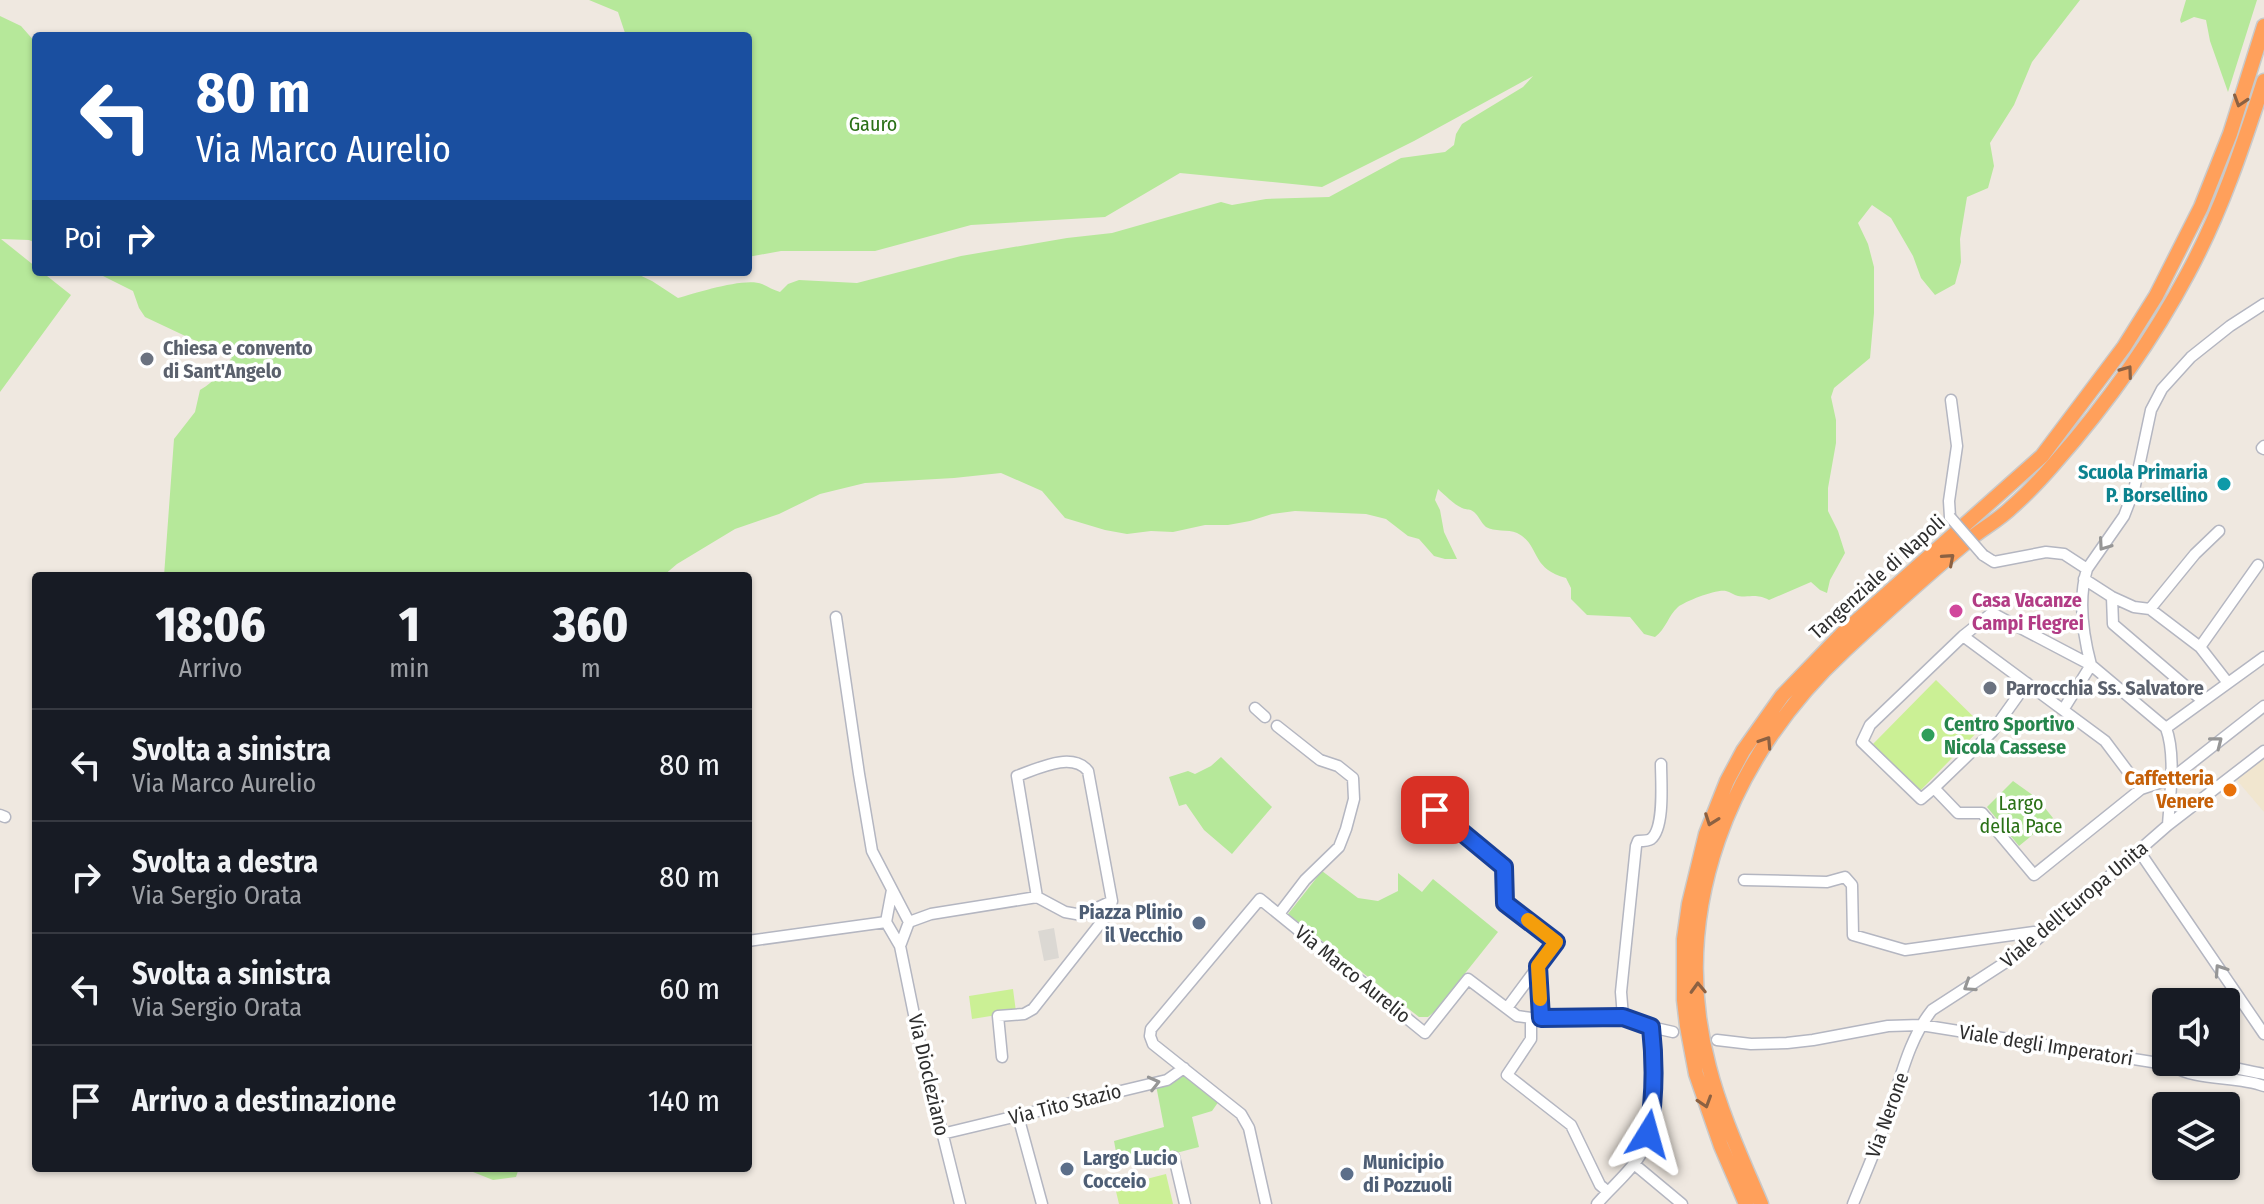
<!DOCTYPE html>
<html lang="it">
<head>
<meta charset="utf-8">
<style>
	body { margin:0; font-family:"Fira Sans Condensed",sans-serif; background:#242831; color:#f1f3f6; height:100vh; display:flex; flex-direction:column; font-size:30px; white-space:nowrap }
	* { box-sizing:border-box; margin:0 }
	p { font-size:26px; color:#9ea1a6 }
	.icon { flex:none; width:44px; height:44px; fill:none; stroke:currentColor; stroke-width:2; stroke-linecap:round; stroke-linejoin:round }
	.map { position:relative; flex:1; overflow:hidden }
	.side { position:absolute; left:32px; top:572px; width:720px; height:600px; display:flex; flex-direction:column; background:#171b24; border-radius:8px; box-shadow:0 2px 6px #0004 }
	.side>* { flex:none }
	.guide { position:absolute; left:32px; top:32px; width:720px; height:244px; border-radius:8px; box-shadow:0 2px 6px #0004; background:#1a4fa0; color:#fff; overflow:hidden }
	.buttons { position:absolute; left:2152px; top:988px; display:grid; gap:16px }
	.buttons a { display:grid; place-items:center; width:88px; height:88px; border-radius:8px; background:#171b24; box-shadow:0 2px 6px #0004; font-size:40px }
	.pin { position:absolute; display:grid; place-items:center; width:68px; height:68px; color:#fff; margin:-34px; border-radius:16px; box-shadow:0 4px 12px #0006 }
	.me { position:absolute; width:88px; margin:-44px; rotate:8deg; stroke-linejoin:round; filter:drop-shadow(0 0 6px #0008) }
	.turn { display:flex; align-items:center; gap:28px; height:168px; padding:0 32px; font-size:36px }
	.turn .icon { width:104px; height:104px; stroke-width:2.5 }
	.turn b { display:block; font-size:56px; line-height:68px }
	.then { display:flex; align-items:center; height:76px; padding:0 32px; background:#0003; gap:16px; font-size:30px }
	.eta { display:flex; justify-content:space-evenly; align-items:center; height:136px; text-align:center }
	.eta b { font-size:48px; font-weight:800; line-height:56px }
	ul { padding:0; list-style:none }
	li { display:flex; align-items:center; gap:24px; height:112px; padding:0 32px; border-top:2px solid #363941 }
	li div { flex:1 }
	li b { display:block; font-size:30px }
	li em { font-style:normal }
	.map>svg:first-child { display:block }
	.education { fill:#f1e6cf }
	.green { fill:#b6e89a }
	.pitch { fill:#cbf095 }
	.plaza { fill:#dbd8d3 }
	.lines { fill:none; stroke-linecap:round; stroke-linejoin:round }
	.minor-casing { stroke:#b4b6c1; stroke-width:13 }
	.highway-casing { stroke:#c9c9c9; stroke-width:17 }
	.minor { stroke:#fff; stroke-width:10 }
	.highway { stroke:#ffa05b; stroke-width:14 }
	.minor-bridge-casing { stroke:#b4b6c1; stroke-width:13; stroke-linecap:butt }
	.minor-bridge { stroke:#fff; stroke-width:10 }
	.oneway { stroke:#8c6142 }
	.oneway2 { stroke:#969696 }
	.route-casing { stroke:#184099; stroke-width:20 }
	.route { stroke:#2563eb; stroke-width:14 }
	.slow { stroke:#f59e0b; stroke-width:14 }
	.worship-dot { fill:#6b7280; stroke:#fff; stroke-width:3 }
	.culture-dot { fill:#0f9aa8; stroke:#fff; stroke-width:3 }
	.hotel-dot { fill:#d1479c; stroke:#fff; stroke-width:3 }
	.leisure-dot { fill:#2e9e5b; stroke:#fff; stroke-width:3 }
	.food-dot { fill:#e8710a; stroke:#fff; stroke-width:3 }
	.service-dot { fill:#5c6f8a; stroke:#fff; stroke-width:3 }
	.labels { text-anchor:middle; stroke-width:7; stroke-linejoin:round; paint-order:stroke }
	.park-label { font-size:20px; fill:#2b7117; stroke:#fff }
	.worship-label { font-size:20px; font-weight:bold; fill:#5b616d; stroke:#fff; text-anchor:start }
	.culture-label { font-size:20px; font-weight:bold; fill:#0d838f; stroke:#fff; text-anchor:end }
	.street-label { font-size:20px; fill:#2e2e2e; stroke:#fff }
	.hotel-label { font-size:20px; font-weight:bold; fill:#b23c85; stroke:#fff; text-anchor:start }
	.leisure-label { font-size:20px; font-weight:bold; fill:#27864d; stroke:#fff; text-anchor:start }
	.food-label { font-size:20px; font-weight:bold; fill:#c56008; stroke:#fff; text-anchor:end }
	.service-label { font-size:20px; font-weight:bold; fill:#4e5e75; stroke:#fff; text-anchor:start }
</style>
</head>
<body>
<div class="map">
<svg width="2264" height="1204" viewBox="0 0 2264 1204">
	<rect width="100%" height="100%" fill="#efe8e0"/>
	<path class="education" d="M2264,757V812L2235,778Z"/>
	<path class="green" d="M589,0H2080L2032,62L2014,105L1990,143L1994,166L1988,188L1967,197L1960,239L1961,262L1955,284L1935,295L1921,278L1913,256L1891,218L1872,205L1858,223L1868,244L1874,267V313L1870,358L1834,388L1831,397L1836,420V443L1828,488V511L1838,531L1845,553L1830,580L1827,593L1820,590L1811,582L1769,600C1755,593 1751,598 1738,596C1734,595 1730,592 1726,591C1716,589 1686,601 1678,607C1668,616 1666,629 1655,637L1644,634L1630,617L1587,615L1571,599V588L1566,578C1529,568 1541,545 1517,533C1508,529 1494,532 1486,527C1481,523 1479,516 1474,512C1468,508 1470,511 1462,508C1453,504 1445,495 1438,489L1435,500L1440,510L1444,532L1457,559H1445L1434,556L1419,539L1408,536L1386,519L1366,514L1295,511L1272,514L1250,521L1228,525H1205L1173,532L1151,531L1127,534L1105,530L1065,518L1042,491L1001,473L954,478L865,483L820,494L779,514L735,529L677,564L663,576H164L174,439L195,412L200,390C218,380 219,370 232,358L145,317L139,308L133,291L95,272H633L652,281L678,298C696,293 745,277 762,284C769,287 773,290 780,292L788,284L799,280L857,283L961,256L1067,238L1112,233L1221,202L1232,205L1266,199L1329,197L1401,158L1445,152L1454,145L1456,134L1462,124L1523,87L1533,76L1414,141L1322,187L1180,173L1105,217L971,225L875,251H781L748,257V36H626L618,12Z
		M2186,0H2257L2228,92L2210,41L2206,20L2194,17L2181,23L2180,20Z
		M0,16L21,26L36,43V243L29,240L1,239L36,267V272H42L71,295L0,392Z
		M1221,757L1272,807L1232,854L1204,830L1186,804L1179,806L1169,777L1188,771L1195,774L1211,766Z
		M2013,781L2037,798L2053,818L2019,846L1987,807Z
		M1322,871L1358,898L1378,901L1398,891V873L1422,892L1433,879L1498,932L1435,1011L1428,1017H1419L1288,914Z
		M1183,1073L1219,1101L1212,1111L1192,1117L1199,1147L1119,1168L1114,1141L1164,1127L1156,1085Z
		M463,1168H519L516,1177L493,1180Z"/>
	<path class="pitch" d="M1936,680L1983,726L1920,791L1873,744Z
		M1013,989L1016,1012L972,1019L969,996Z
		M1166,1174L1173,1204H1119L1115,1187Z"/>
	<path class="plaza" d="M1054,928L1059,958L1044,961L1038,931Z"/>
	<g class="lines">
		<defs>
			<path id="minor" d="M2264,446L2262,448L2264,449
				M1950,517L1949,501L1957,446L1951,400
				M1983,555L1994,562L2046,552L2064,554L2087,569
				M2084,579L2112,597L2134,607L2150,609L2200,647L2228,683
				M2112,597L2113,624L2203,701
				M2150,609L2195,554L2219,531
				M836,617L859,774L872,851L909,922
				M1963,636L2105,741L2141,789L2171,779L2264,706
				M2200,647L2258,565
				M2027,683L1992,732L1934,788L1958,813H1982L2034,875L2141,789
				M1255,708L1265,717
				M2063,710L2091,665C2083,635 2078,599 2087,569L2124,516L2134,490L2151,410L2162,389L2191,357L2230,326L2264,304
				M1277,726L1320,760L1338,766L1353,778L1354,799L1346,829L1339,847L1305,880L1279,914
				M2166,728L2264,657
				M1934,788L1921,799L1862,742L1870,725L1963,636L1992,613L2091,665L2166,728C2176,755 2170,796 2168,825
				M1435,810L1504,867L1505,903L1556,942L1507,1008
				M0,815L5,817
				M2139,851L2264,1034
				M1744,880L1827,882L1845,877L1852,885L1853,935L1905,950L2034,932L2040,937
				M892,890L886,922L900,946L919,1039L960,1204
				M909,922L931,914L1037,897L1065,912L1082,915L1112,901L1088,771C1072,751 1037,769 1017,776L1037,897
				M748,941L886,922
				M900,946L909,922
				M1538,966L1541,1018
				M1623,1017L1621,992L1636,846L1638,841C1642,841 1648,841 1651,839C1665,828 1661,781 1661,764
				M1531,1018V1039L1507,1075L1571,1125L1600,1185L1607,1191
				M1717,1040L1751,1044L1787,1043L1813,1040L1888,1026L1921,1025L2171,1065C2197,1058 2237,1069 2264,1074
				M1002,1057L998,1016L1024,1014L1033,1009L1107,915L1112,901
				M2171,1065C2197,1082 2235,1075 2264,1086
				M1018,1116L1042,1204
				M942,1134L1167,1080L1184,1068
				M1174,1157L1185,1204
				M1634,1164L1682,1204
				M1266,1204L1249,1128L1241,1114L1153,1044L1150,1036L1151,1029L1260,899L1425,1033L1468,979L1517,1016L1531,1018L1623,1017L1651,1027L1673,1032
				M1597,1204C1611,1187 1631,1172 1642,1152C1660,1117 1655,1065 1651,1027
				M1853,1204C1865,1174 1879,1143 1889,1112C1901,1077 1909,1039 1932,1010L2026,949L2168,825L2264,751"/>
			<path id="highway" d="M1746,1204L1721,1146L1696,1074L1687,1026L1684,1000V939L1689,904L1706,834L1727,781L1743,751L1782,696L1842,634L2042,456L2124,347L2156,296L2201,207L2230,134L2264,26
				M1761,1204C1742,1159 1721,1114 1709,1067C1667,911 1730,756 1845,650C1887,611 1930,572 1975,535C1987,526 2001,518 2012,507C2027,494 2041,479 2054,464C2105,406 2152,341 2188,273C2221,212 2243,146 2264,81"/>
		</defs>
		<use href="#minor" class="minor-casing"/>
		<use href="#highway" class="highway-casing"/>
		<use href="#minor" class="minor"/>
		<use href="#highway" class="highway"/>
		<defs>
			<path id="minor-bridge" d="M1950,517L1983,555"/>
		</defs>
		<use href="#minor-bridge" class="minor-bridge-casing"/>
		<use href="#minor-bridge" class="minor-bridge"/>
	</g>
	<defs><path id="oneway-chevron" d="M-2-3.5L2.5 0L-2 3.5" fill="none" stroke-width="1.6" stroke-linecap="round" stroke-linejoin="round" transform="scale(2)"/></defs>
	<g class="oneway">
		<use href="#oneway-chevron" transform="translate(2240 101) rotate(108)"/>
		<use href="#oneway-chevron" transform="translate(2127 371) rotate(-54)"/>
		<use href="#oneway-chevron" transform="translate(1949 559) rotate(-41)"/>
		<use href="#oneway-chevron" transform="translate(1766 742) rotate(-57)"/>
		<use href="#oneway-chevron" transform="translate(1711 820) rotate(110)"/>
		<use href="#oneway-chevron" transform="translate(1698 988) rotate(-92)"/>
		<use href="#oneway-chevron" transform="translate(1705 1102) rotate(72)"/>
	</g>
	<g class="oneway2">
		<use href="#oneway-chevron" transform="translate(2104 545) rotate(125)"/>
		<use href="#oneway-chevron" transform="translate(2217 742) rotate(-38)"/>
		<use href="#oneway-chevron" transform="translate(2220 970) rotate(-124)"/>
		<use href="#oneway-chevron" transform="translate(1969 986) rotate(147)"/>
		<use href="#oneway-chevron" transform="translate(1154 1083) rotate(-14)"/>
	</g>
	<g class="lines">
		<defs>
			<path id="route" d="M1435,810L1504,867L1505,903L1556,942L1538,966L1541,1018L1623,1017L1651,1027C1655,1064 1655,1098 1648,1134"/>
		</defs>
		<use href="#route" class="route-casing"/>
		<use href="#route" class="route"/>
		<path class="slow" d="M1528,920L1556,942L1538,966L1540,999"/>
	</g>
	<g class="worship-dot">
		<circle cx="147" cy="359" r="8"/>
		<circle cx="1990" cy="688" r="8"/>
	</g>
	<circle class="culture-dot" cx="2224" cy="484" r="8"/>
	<circle class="hotel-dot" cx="1956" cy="611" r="8"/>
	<circle class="leisure-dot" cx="1928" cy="735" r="8"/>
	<circle class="food-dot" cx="2230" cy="790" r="8"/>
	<g class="service-dot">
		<circle cx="1199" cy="923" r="8"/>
		<circle cx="1067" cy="1169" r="8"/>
		<circle cx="1347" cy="1174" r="8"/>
	</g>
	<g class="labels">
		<g class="park-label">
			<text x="873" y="131">Gauro</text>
			<text x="2021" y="810">Largo<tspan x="2021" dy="23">della Pace</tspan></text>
		</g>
		<g class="worship-label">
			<text x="163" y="355">Chiesa e convento<tspan x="163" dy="23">di Sant'Angelo</tspan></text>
			<text x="2006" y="695">Parrocchia Ss. Salvatore</text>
		</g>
		<g class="culture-label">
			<text x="2208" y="479">Scuola Primaria<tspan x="2208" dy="23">P. Borsellino</tspan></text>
		</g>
		<g class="street-label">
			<text transform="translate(1877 577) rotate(-42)" y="7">Tangenziale di Napoli</text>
			<text transform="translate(2074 904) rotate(-40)" y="7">Viale dell'Europa Unita</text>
			<text transform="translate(1353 974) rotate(39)" y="7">Via Marco Aurelio</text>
			<text transform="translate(2046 1045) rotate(9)" y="7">Viale degli Imperatori</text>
			<text transform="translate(929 1075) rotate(77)" y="7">Via Diocleziano</text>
			<text transform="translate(1065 1104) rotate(-14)" y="7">Via Tito Stazio</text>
			<text transform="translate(1887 1115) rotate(-70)" y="7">Via Nerone</text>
		</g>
		<g class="hotel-label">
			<text x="1972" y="607">Casa Vacanze<tspan x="1972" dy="23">Campi Flegrei</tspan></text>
		</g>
		<g class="leisure-label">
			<text x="1944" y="731">Centro Sportivo<tspan x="1944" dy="23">Nicola Cassese</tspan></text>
		</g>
		<g class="food-label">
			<text x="2214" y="785">Caffetteria<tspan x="2214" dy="23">Venere</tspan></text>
		</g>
		<g class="service-label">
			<text x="1183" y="919" text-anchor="end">Piazza Plinio<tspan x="1183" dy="23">il Vecchio</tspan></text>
			<text x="1083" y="1165">Largo Lucio<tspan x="1083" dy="23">Cocceio</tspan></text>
			<text x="1363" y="1169">Municipio<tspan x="1363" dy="23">di Pozzuoli</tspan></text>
		</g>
	</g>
</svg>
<div class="buttons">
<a><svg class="icon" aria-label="sound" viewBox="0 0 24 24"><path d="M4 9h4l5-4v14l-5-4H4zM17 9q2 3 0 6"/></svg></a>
<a><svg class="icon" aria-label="layers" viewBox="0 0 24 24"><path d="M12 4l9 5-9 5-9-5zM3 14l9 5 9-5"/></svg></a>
</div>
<div class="pin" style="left:1435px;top:810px;background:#d93025"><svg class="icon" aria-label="arrive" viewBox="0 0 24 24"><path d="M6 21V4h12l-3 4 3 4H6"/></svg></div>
<svg class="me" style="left:1648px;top:1134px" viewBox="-20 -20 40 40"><path d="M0-17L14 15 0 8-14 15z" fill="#2563eb" stroke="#fff" stroke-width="4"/></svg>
<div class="guide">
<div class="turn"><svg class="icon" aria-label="left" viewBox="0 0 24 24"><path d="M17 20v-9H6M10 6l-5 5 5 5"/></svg><div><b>80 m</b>Via Marco Aurelio</div></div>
<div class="then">Poi<svg class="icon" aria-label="right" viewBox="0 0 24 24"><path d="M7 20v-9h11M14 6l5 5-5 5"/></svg></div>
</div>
<section class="side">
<div class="eta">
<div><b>18:06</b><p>Arrivo</p></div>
<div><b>1</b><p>min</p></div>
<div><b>360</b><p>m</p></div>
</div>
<ul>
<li><svg class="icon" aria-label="left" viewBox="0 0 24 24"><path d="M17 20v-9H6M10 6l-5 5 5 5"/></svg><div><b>Svolta a sinistra</b><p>Via Marco Aurelio</p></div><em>80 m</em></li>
<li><svg class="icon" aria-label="right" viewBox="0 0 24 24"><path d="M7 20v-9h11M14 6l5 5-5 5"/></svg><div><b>Svolta a destra</b><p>Via Sergio Orata</p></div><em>80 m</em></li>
<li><svg class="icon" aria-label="left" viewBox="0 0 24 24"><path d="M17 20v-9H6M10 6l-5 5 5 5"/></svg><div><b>Svolta a sinistra</b><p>Via Sergio Orata</p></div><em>60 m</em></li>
<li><svg class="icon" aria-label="arrive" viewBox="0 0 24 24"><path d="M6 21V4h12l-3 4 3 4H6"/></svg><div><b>Arrivo a destinazione</b></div><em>140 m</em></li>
</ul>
</section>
</div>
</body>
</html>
